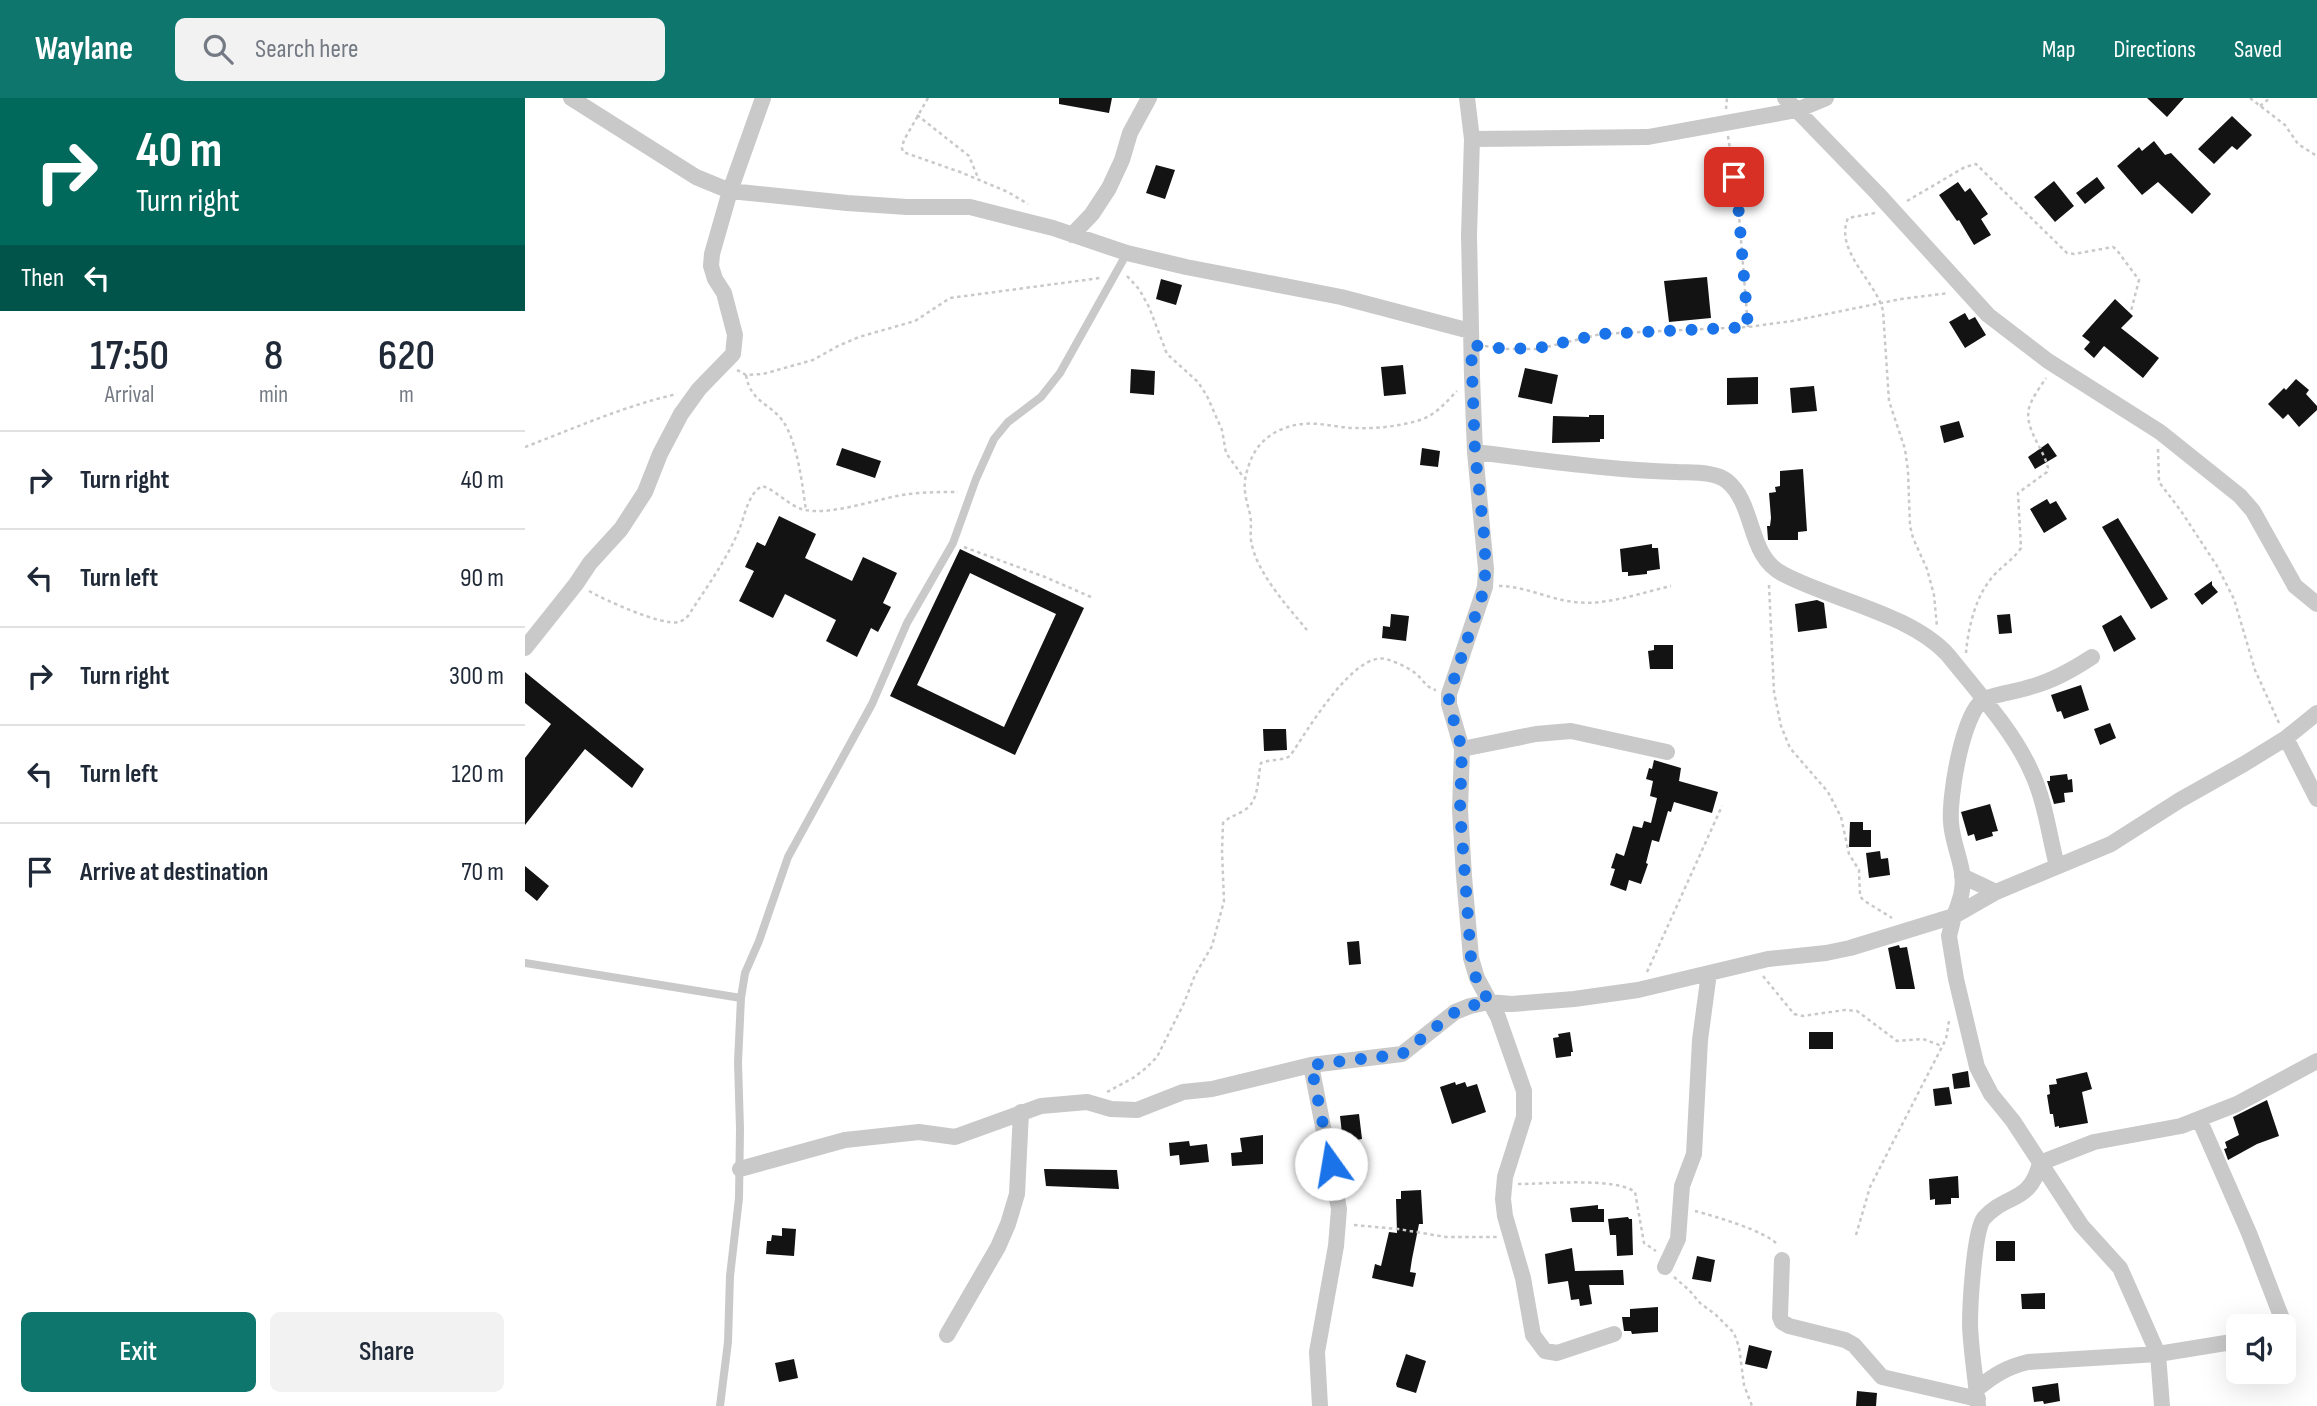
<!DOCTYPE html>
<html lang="en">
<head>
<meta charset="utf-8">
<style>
	body { margin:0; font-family:"Sofia Sans Condensed",sans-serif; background:#f2f2f3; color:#1f2937; height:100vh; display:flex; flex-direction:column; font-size:26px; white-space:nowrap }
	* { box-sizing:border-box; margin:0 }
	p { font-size:23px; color:#747a83 }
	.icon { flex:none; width:38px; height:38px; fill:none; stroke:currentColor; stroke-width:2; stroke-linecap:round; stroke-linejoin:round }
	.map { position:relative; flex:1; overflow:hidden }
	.side { display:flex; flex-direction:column; background:#fff; width:525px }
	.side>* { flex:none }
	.banner { background:#00695c; color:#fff; overflow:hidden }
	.buttons { position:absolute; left:1701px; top:1216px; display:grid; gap:14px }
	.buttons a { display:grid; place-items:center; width:70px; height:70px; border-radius:10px; background:#fff; box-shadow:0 7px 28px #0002; font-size:35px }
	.pin { position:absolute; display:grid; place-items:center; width:60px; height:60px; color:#fff; margin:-30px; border-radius:14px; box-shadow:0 4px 10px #0006 }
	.me { position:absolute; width:77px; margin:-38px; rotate:347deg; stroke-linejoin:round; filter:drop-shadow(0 0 5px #0008) }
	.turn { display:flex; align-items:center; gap:24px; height:147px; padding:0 21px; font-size:32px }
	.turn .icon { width:91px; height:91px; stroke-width:2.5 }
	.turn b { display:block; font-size:49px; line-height:60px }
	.then { display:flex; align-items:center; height:66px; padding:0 21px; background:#0003; gap:14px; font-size:26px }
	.eta { display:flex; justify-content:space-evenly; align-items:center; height:119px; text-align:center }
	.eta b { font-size:42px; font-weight:600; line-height:49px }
	.cta { display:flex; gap:14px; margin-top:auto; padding:14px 21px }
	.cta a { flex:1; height:80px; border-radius:10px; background:#0f766e; color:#fff; font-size:28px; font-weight:600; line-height:80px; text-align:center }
	.cta a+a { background:#f2f2f3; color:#1f2937 }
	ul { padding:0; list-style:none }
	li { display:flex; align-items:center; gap:21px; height:98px; padding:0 21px; border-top:2px solid #e0e1e3 }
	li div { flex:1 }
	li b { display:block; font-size:26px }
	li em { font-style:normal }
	header { display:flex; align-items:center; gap:42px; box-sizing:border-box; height:98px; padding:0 35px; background:#0f766e; color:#fff }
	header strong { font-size:33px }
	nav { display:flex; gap:38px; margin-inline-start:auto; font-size:24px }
	.search { width:490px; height:63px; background:#f2f2f3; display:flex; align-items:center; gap:18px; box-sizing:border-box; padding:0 24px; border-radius:10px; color:#747a83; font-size:26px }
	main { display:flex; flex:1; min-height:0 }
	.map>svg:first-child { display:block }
	.building { fill:#131313; fill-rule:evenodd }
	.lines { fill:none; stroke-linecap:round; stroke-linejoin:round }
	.path { stroke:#c9c9c9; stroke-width:2.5; stroke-dasharray:3.5 3.5; stroke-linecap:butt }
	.lane { stroke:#c9c9c9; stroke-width:8 }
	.street { stroke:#c9c9c9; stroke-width:16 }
	.route { stroke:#1a73e8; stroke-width:12; stroke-dasharray:0 21.6 }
</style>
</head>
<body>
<header>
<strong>Waylane</strong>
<div class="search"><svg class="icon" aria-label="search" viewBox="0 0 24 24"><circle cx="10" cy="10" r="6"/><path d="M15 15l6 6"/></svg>Search here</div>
<nav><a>Map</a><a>Directions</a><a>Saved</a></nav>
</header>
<main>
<section class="side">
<div class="banner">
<div class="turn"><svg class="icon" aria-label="right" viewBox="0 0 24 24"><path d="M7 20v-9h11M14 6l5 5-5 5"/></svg><div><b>40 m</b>Turn right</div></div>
<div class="then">Then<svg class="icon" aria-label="left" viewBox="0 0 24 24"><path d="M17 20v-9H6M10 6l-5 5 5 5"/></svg></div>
</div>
<div class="eta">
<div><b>17:50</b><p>Arrival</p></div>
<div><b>8</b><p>min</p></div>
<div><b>620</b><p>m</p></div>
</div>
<ul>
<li><svg class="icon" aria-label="right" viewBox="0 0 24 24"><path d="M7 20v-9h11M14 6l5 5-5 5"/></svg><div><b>Turn right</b></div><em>40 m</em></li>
<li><svg class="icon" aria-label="left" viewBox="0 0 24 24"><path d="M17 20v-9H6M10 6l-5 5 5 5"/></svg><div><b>Turn left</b></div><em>90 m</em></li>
<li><svg class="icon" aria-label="right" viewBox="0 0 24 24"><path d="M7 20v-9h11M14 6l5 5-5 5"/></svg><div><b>Turn right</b></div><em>300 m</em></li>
<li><svg class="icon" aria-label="left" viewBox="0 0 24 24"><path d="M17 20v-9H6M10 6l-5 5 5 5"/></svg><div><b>Turn left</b></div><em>120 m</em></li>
<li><svg class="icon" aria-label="arrive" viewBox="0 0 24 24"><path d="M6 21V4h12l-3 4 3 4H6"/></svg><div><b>Arrive at destination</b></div><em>70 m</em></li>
</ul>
<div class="cta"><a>Exit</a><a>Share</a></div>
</section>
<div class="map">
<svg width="1792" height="1308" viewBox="0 0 1792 1308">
	<rect width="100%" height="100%" fill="#fff"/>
	<path class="building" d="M534,0H587L584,15L534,6Z
		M1622,0H1659L1642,19Z
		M1707,18L1727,37L1712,52L1707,48L1689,66L1673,51Z
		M1629,43L1640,57L1646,55L1686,96L1667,116L1633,84L1617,97L1592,68L1614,49L1617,53Z
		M631,67L650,72L640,101L621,95Z
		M1572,79L1580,90L1560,106L1551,95Z
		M1529,83L1549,108L1530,124L1509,99Z
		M1433,84L1440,94L1445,90L1463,116L1456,121L1466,137L1449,147L1434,122L1432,123L1414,97Z
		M1182,179L1186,220L1144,224L1139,183Z
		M636,181L657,187L651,207L631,201Z
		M1590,201L1608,218L1596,230L1634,260L1618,280L1579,248L1569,260L1559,251L1565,244L1557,238Z
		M1440,215L1444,222L1450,219L1461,237L1440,250L1424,224Z
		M878,267L881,296L859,298L856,269Z
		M1000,270L1033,277L1027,306L993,299Z
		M606,271L630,273L629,297L605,295Z
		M1233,279V306L1202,307V280Z
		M1771,281L1784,292L1781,296L1792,308V312L1774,329L1763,316L1758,321L1743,306L1759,290L1761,292Z
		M1289,288L1292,313L1267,315L1265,290Z
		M1064,317H1079V341H1075V344L1027,345L1028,318L1064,319Z
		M1434,323L1439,339L1419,345L1415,328Z
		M1523,345L1532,358L1510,371L1503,359Z
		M317,350L356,363L350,380L311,367Z
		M897,350L915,353L913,369L895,367Z
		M1278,371L1282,433L1273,434V442H1243L1242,428H1245L1246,420L1244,395L1251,394L1250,389L1255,388V373Z
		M1522,401L1525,406L1531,403L1542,421L1519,435L1505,411Z
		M254,418L291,436L280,460L327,483L338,459L372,475L358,505L366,509L353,534L346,530L332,559L301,543L311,522L260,496L248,520L214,503L229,473L220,469L232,444L240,448Z
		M1593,420L1643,501L1626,511L1577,429Z
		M1127,446V450H1133L1135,471L1122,473V476L1103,478V474H1097L1095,451Z
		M435,451L559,510L490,657L365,598ZM445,475L531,516L479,629L392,587Z
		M1687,483V487L1693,494L1677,507L1669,496Z
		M1292,502L1299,505L1302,530L1273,534L1270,506Z
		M866,516L884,518L881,543L857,540L858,528L865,529Z
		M1485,516L1487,535L1474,536L1472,517Z
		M1596,517L1611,541L1589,554L1577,528Z
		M1129,547H1148V571H1125L1123,553L1129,552Z
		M0,574L119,671L107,690L60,651L0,727V660L26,626L0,605Z
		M1556,587L1564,612L1539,621L1536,613L1532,614L1526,597Z
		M1585,625L1591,640L1575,647L1569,631Z
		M738,631H761L762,652L739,653Z
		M1129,662L1156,670L1154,683L1193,694L1187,715L1149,704L1146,714L1143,713L1134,744L1127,742L1121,765L1123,766L1116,786L1104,782L1101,793L1085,787L1090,771L1086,770L1091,755L1099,758L1108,728L1117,730L1119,723L1126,725L1132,700L1125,698L1128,683L1121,681L1124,670L1127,671Z
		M1542,676L1543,682L1547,681L1548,694L1539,695L1540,704L1529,706L1522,683H1525V678Z
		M1465,706L1473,733L1467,734L1468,738L1451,743L1449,736L1443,738L1436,714Z
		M1325,724H1338V732H1346V749H1324Z
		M1355,753L1356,761L1363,760L1365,777L1344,780L1341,755Z
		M0,768L24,788L12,803L0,793Z
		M834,843L836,866L824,867L822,844Z
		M1374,847L1375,850L1382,849L1390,891H1371L1363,850Z
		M1045,934L1048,954H1046V958L1031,960L1028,940L1034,939L1033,936Z
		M1284,934H1308V951H1284Z
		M1443,973L1445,989L1429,991L1427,976Z
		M1562,974L1567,991L1557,994L1563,1025L1534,1030V1028L1530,1029L1528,1016H1525L1522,997L1525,996L1524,987L1532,986L1531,981Z
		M930,984L931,987L940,984L942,989L952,986L961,1014L927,1026L915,989Z
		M1424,989L1427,1006L1410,1008L1408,991Z
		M1742,1002L1754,1038L1732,1046L1703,1062L1699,1051L1702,1050L1700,1044L1714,1037L1708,1019Z
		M834,1016L837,1041L818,1044L815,1018Z
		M738,1037V1066L707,1068L706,1055L717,1054L715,1040Z
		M664,1043L665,1048L682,1046L684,1064L655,1067L654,1057L645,1058L644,1045Z
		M519,1071L592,1072L594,1091L521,1088Z
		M1433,1078L1434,1100H1426V1106L1410,1107V1101L1405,1102L1404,1081Z
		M896,1092L898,1126H894L887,1161L885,1174L891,1175L888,1189L847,1180L850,1166L856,1168L864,1134L872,1135L871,1101H876V1093Z
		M1073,1107V1111H1079V1124H1047L1045,1110Z
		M1103,1119L1104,1121H1107L1108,1157L1092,1158L1091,1137H1085L1083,1121Z
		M257,1130L271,1131L269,1158L241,1156L242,1143H246L247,1137L257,1138Z
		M1471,1143H1490V1163H1471Z
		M1047,1150L1050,1173L1098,1172L1099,1187H1064L1067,1206L1055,1208L1054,1201L1046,1202L1043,1183L1023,1186L1020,1156Z
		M1172,1158L1190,1162L1186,1184L1167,1181Z
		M1520,1195V1211H1497L1496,1196Z
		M1133,1209V1234L1107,1236L1106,1233H1099L1097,1219H1105V1211Z
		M1224,1247L1247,1253L1242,1271L1220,1266Z
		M881,1256L901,1263L891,1295L872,1289L871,1286Z
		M269,1261L273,1280L254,1284L250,1265Z
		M1533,1285L1535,1303L1519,1306L1518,1303L1509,1304L1507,1289Z
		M1332,1293L1352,1295L1351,1308H1331Z"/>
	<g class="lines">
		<path class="path" d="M403,0L379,42L377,50L378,54L435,74L483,94L503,106
			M1725,0L1760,27L1773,46L1792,58
			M1735,8L1745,0
			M1201,11L1202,0
			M392,17L444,58L454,82
			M1203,38L1213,105L1223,229
			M1382,103L1440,69L1451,66L1542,155L1549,156L1588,149L1591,151L1614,182L1606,213
			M1350,115L1323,120C1309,153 1351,183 1358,213L1364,303L1380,351L1383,373L1385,428L1388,440L1402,471L1409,497L1412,529
			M602,178L614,191L624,209L642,256L673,284L682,298L697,332L701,355L719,380
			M960,248L982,251H1013L1076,236L1223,229L1267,223L1376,201L1424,195
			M212,272L221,277L238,276L288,262L313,248L334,239L390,223L425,200L575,180
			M221,277C226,308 251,305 263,332C274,356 277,386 281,412
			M0,349C50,330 99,308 152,296
			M1633,351L1634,384L1656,413L1692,468L1709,501L1730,572L1754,625
			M439,449L520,479L566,499
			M1244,487L1249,594L1256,628L1265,650L1303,694L1316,719L1324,756L1334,772L1335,798L1338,802L1367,820
			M974,488C1000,488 1023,501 1049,504C1081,508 1115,495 1146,488
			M64,493C80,502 136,528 154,524C157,523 160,521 163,518C181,490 201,463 214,432C220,417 223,396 237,388C253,393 263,408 280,412C306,417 346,403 372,398C392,394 412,394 433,394
			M782,532C763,509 730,473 726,442C725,433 727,425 725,416C719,394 717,385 725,364C735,336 764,323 794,326C806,327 819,330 831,330C852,331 875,328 895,322C911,317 921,304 932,293
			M1441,555C1443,531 1450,501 1465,482C1474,470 1488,462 1496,450L1493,395L1522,374L1523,370C1519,351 1499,331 1504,310C1507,300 1515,289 1521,280
			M1122,874L1197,708
			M1238,878L1269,916L1278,918L1320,912L1332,913L1372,943L1398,941L1417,948
			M582,994L608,980L621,970L632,959L659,905L670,877L687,848L699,803L697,753L698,725C705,718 710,718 718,713C735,704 732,681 736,665C746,661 757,663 765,658C781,635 828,553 861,561C871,564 882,569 890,575C898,581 901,590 911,592
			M993,1086C1019,1086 1091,1079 1110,1094L1119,1145L1131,1153
			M1170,1113C1189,1118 1241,1133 1253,1147
			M829,1127L873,1131L921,1139H972
			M1331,1137L1345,1089L1421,941L1424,923
			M1149,1179L1164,1192L1175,1205L1191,1217L1209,1235L1214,1249L1219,1287L1227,1308"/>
		<path class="lane" d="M0,865L216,900
			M195,1308L203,1244L205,1178L214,1100L215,1031L213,964L216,900L220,875L234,843L263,759L347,606L382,525L428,445L451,381L469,341L483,324L516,299L535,275L602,155"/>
		<path class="street" d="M46,0L171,79L205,93L322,105L382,109H445L528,130L602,155L661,169L816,199L945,233
			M942,0L947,41L944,137L947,278L950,354L961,471L960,489L924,596V606L937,651L935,712L939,778L946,860L952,880L973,919L999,993V1019L980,1079L978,1101L980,1118L998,1180L1008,1237L1020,1253L1032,1255L1089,1236
			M1260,0L1353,96L1463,217L1523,263L1635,334L1715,398L1728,413L1770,488L1792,506
			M947,41L1123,39L1272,12L1301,0
			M547,137L567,116L584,90L597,62L605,35L624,0
			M950,354C1017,362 1083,372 1151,374C1166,375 1190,373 1202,383C1231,407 1222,458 1258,476C1307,502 1386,516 1423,557C1451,592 1489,634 1506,673C1520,702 1524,737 1532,768
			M0,550L51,486L65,465L96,431L120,394L135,356L156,316L174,291L208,256L210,237L199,195L190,181L186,168L187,156L205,93L238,0
			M1761,640L1792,701
			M937,651L1011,636L1046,633L1142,654
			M1437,778L1471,794
			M786,967L814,1111L811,1148L792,1254L795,1308
			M1674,1021L1724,1135L1756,1218V1228
			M215,1071L320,1042L394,1034L430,1039L516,1008L562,1004L586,1011L612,1012L658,994L687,991L786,967L877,956L930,914L945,908L964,904L987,906L1049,901L1113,892L1243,861L1301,855L1325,850L1429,818C1432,810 1436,801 1437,792C1441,770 1427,747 1426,724C1424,699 1437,617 1458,602C1465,597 1495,593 1505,589C1528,583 1547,572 1567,559
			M1257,1162L1255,1219L1257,1224L1264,1228L1320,1242L1329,1247L1357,1279L1453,1301
			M1140,1169L1153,1141L1157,1088L1169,1056L1175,942L1184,875
			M422,1237L473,1149L483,1126L492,1096L496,1014
			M1452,1291C1469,1277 1482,1269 1503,1264L1633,1256L1713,1243
			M1453,1308C1451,1281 1446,1254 1445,1227C1445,1208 1449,1132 1459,1120C1481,1095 1505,1106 1515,1065L1569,1044L1656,1028L1712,1006L1792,963
			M1637,1308L1633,1256L1595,1170L1556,1127L1488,1023L1466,996L1452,969L1431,881L1424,838L1429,818L1471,794L1586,746L1655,702L1719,666L1761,640L1792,615"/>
	</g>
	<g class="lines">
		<path class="route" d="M806,1066L786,967L877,956L930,914L945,908L964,904L951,880L946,860L935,712L937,651L924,606V596L960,489V446L950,354L946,247L982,251L1013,250L1076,236L1223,229L1213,105L1209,79"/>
	</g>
</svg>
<div class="buttons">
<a><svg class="icon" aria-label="sound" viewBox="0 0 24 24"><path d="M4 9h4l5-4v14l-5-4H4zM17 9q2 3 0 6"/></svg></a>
</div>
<div class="pin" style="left:1209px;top:79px;background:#d93025"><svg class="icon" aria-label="arrive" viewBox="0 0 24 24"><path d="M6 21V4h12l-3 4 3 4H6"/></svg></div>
<svg class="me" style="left:806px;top:1066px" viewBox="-20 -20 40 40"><circle r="19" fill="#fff"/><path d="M0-13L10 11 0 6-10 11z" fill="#1a73e8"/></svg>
</div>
</main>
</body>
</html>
